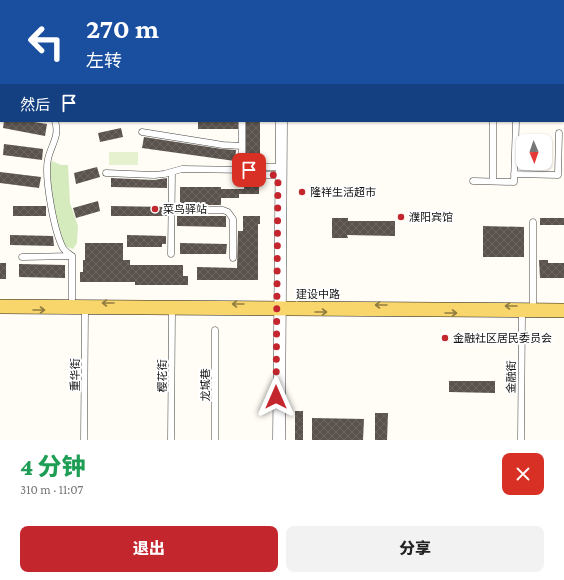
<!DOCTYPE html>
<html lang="zh">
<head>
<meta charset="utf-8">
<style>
	body { margin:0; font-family:"Crimson Pro","Noto Sans SC",serif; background:#f2f2f2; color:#222; height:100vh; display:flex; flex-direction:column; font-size:15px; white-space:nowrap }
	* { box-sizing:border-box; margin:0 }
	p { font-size:13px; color:#767676 }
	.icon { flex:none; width:22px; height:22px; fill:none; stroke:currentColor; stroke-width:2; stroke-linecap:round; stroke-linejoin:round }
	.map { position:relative; height:440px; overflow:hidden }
	.drawer { display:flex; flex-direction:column; background:#fff; flex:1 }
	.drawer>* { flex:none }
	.banner { position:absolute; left:0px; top:0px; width:564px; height:122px; box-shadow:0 1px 3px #0004; background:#1a4fa0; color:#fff; overflow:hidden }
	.needle { width:26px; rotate:178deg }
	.tools { position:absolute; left:516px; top:134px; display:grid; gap:8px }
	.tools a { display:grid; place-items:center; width:36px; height:36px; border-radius:8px; background:#fff; box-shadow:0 1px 3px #0004; font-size:20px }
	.pin { position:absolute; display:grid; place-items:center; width:34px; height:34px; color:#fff; margin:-17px; border-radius:8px; box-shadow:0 2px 6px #0006 }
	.me { position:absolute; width:44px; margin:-22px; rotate:0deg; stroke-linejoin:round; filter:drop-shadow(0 0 3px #0008) }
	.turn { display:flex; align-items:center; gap:14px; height:84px; padding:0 20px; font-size:18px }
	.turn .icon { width:52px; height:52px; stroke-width:2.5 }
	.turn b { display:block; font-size:28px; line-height:34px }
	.then { display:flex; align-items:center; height:38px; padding:0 20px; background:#0003; gap:8px; font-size:15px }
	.round { display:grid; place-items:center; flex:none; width:42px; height:42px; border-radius:8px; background:#f2f2f2 }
	.head { display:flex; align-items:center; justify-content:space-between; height:68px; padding:0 20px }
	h1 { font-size:24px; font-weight:800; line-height:30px; color:#1e9e55 }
	.action { display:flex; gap:8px; margin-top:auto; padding:8px 20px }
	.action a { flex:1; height:46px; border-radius:8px; background:#c4262e; color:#fff; font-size:16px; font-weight:800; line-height:46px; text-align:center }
	.action a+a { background:#f2f2f2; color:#222 }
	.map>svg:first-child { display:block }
	.grass { fill:#d5ebbd }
	.pitch { fill:#e6f2cf }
	.building { fill:url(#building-cross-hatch) }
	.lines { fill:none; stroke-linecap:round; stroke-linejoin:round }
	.minor-casing { stroke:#444; stroke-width:7 }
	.major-casing { stroke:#222; stroke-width:8 }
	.minor { stroke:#fff; stroke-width:6 }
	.major { stroke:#f9d66b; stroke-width:7 }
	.oneway { stroke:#917d42 }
	.route { stroke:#c4262e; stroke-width:7; stroke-dasharray:0 12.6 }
	.poi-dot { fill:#c4262e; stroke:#fff; stroke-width:1.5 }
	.labels { text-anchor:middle; stroke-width:4; stroke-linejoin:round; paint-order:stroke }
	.poi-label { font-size:11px; fill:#111; stroke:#fff; text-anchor:start }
	.street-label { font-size:11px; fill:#111; stroke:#fff }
</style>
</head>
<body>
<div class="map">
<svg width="564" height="440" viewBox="0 0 564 440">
	<defs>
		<pattern id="building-cross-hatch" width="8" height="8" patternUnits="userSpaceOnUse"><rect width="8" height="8" fill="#5a524d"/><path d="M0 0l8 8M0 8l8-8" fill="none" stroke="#6d6662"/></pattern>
	</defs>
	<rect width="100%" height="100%" fill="#fffdf5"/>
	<path class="grass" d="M52,161L61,165H68L70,203L78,226L77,243L73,249C69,248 65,246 63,242C56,229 48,177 51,162Z"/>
	<path class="pitch" d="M109,152H138V165H109Z"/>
	<path class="building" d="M4,121H28L47,124L45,136L3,128Z
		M198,121H238V129H198Z
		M246,121H260V162L246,164Z
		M121,128L123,137L100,142L98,133Z
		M144,137L222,149L236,150L235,161L142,148Z
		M4,144L43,149L42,160L3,155Z
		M97,167L100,177L76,184L74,173Z
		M0,172L41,177L39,188L0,183Z
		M244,177H255L259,179V194H239V198H221V205H180V187H221V189H244Z
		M111,178L154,180L167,178V188L111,187Z
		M98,201L100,211L76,218L73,208Z
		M13,206H46V216H13Z
		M111,206L167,207V216H111Z
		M177,216H226V227L177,226Z
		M243,216H260V224H258V280H197V267L237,268L238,231H243Z
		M332,218H348V221H395V236L347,235L348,238H332Z
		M540,218H564V225H540Z
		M483,226L524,227V257H483Z
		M10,235L53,236L54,246L10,245Z
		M127,235L166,236V244H162V247H127Z
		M85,243H123V260H130V265H183V276H188V285H135V282H80V272H83V260H85Z
		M180,243L227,244L226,254H180Z
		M539,260H548V263H564V278H540Z
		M0,263H6V279H0Z
		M19,264L65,265V278L19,277Z
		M449,381H495V393L449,392Z
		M295,411H303V440H295Z
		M375,413H388L387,440H375Z
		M312,418L364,419L363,440H312Z"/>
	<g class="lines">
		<defs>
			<path id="minor" d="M279,1V0
				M285,1V0
				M365,1V0
				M513,1V0
				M0,112H1
				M55,121C60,136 51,145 48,159C44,177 54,231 63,248C65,251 69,254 72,256
				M242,121V170
				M142,132L223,145L242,146
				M249,170L257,167H279
				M106,173L154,175L164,174L182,169L249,170L262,175H278
				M514,174L558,175L559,133
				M473,181L514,182L516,122
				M493,181V122
				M172,210H223L228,212L233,219V258
				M171,254L172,172
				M22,257L72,256V303
				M533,307V222
				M84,440L85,311
				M171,440L172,311
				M215,440V330
				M276,440L279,121
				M282,440L284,121
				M521,440L522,314"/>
			<path id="major" d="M0,303L564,307
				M0,310L564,314"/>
		</defs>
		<use href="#minor" class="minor-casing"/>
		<use href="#major" class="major-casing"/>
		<use href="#minor" class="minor"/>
		<use href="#major" class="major"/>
	</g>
	<defs><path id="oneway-shaft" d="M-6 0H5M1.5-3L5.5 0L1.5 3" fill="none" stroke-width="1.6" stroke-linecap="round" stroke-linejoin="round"/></defs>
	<g class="oneway">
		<use href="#oneway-shaft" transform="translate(108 303) rotate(-180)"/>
		<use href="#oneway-shaft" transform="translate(238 304) rotate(-180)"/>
		<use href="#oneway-shaft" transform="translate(381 305) rotate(-180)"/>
		<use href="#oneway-shaft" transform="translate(511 306) rotate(-180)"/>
		<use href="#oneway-shaft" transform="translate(39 310)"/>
		<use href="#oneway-shaft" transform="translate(321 312)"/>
		<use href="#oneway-shaft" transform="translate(451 313)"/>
	</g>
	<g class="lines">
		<path class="route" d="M249,170L262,175H278L276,397"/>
	</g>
	<g class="poi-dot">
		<circle cx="302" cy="192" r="4"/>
		<circle cx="155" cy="209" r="4"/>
		<circle cx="401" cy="217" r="4"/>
		<circle cx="445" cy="338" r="4"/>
	</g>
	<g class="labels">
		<g class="poi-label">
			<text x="310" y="196">隆祥生活超市</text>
			<text x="163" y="213">菜鸟驿站</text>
			<text x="409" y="221">濮阳宾馆</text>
			<text x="453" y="342">金融社区居民委员会</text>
		</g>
		<g class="street-label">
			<text x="318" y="298">建设中路</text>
			<text transform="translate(75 375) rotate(-90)" y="4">重华街</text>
			<text transform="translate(162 376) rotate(-90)" y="4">樱花街</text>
			<text transform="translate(511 377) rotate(-89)" y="4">金融街</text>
			<text transform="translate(205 385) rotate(-90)" y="4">龙城巷</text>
		</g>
	</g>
</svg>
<div class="tools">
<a><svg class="needle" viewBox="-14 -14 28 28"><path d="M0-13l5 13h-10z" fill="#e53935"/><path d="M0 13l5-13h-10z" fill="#767676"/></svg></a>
</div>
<div class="pin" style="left:249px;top:170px;background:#d93025"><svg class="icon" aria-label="arrive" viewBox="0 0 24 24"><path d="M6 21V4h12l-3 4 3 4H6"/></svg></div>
<svg class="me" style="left:276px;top:397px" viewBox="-20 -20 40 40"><path d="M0-17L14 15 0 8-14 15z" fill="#c4262e" stroke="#fff" stroke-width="4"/></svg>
<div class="banner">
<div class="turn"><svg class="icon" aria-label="left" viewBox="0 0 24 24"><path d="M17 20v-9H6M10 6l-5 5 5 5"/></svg><div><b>270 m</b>左转</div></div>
<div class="then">然后<svg class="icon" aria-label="arrive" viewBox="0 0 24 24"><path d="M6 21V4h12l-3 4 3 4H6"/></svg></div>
</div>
</div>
<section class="drawer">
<div class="head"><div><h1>4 分钟</h1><p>310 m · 11:07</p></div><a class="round" style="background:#d93025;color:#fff"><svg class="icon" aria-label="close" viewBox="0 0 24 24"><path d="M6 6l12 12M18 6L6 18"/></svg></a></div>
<div class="action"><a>退出</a><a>分享</a></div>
</section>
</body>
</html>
